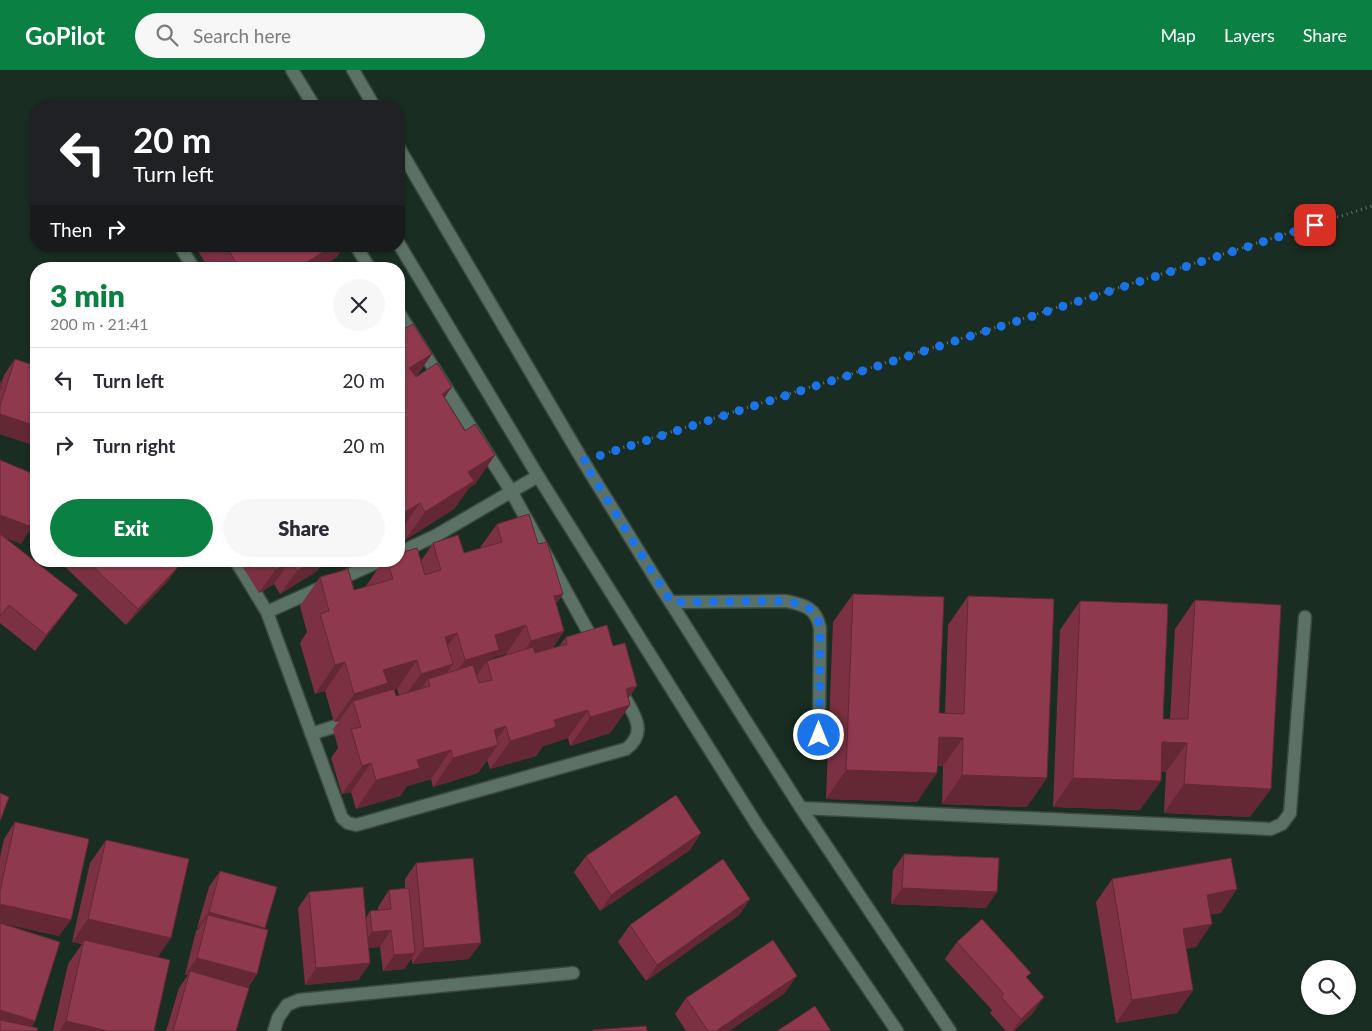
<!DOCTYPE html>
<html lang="en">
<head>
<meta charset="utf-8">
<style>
	body { margin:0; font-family:Lato,sans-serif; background:#f7f7f7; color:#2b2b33; height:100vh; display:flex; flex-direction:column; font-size:19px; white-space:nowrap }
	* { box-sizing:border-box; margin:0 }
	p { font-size:16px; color:#7c7c81 }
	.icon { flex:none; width:28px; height:28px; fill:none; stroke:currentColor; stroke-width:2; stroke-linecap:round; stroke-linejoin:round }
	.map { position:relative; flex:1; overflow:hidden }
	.side { position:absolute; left:30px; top:192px; width:375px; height:305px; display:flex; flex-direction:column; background:#fff; border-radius:20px; box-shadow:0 1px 4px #0004 }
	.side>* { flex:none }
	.hud { position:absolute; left:30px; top:30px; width:375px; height:152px; border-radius:20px; box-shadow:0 1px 4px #0004; background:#202124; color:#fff; overflow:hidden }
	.fabs { position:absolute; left:1301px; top:890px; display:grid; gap:10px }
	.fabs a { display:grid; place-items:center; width:55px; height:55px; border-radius:50%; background:#fff; box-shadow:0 1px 4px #0004; font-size:25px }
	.pin { position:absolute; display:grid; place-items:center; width:42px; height:42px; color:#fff; margin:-21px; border-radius:10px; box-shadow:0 2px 8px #0006 }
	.me { position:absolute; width:55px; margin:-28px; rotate:0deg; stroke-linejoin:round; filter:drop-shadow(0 0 4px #0008) }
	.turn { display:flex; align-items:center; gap:18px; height:105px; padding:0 20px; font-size:22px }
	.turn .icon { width:65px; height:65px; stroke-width:2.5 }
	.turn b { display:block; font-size:35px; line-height:42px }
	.then { display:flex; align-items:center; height:48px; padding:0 20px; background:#0003; gap:10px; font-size:19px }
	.round { display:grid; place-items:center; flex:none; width:52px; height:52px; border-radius:26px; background:#f7f7f7 }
	.overview { display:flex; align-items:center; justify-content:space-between; height:85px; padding:0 20px }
	h1 { font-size:30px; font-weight:800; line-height:38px; color:#0b8043 }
	.button { display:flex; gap:10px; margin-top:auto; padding:10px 20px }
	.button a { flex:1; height:58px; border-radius:30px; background:#0b8043; color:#fff; font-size:20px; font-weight:800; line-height:58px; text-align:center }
	.button a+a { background:#f7f7f7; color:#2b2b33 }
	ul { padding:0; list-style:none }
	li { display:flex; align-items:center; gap:15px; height:65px; padding:0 20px; border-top:1px solid #e1e1e2 }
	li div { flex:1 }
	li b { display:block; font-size:19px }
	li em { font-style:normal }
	header { display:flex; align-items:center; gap:30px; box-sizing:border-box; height:70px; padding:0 25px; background:#0b8043; color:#fff }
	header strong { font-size:24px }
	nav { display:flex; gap:28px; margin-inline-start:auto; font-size:18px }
	.search { width:350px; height:45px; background:#f7f7f7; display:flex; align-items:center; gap:12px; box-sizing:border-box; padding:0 18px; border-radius:28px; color:#7c7c81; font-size:19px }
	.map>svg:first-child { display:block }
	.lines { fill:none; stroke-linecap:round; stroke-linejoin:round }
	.minor-casing { stroke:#3a4941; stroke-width:15 }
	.tertiary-casing { stroke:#3a4941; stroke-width:15 }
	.path { stroke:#697970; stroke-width:3; stroke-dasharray:1 4; stroke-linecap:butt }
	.minor { stroke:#5c7165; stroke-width:12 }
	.tertiary { stroke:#5c7165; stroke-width:12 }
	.wall { fill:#7b3141; fill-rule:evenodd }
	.shaded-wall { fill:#642835 }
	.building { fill:#8f394c; stroke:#642835 }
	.route { stroke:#1a73e8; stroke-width:9; stroke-dasharray:0 16.2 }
</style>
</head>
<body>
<header>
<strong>GoPilot</strong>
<div class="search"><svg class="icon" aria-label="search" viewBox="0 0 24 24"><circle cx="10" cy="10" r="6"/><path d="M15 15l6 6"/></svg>Search here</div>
<nav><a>Map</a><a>Layers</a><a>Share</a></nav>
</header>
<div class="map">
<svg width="1372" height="961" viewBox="0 0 1372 961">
	<rect width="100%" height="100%" fill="#1a2d22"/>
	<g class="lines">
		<defs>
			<path id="minor" d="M180,176L194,199
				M356,176L370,199
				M399,243L511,421L595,574
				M399,483L437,465L538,406
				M236,491L267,542
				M380,491L267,542L342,748L348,753L356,755L626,679C649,661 633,643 622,623
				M671,532L786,531C804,535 816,537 820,558L819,665
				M311,664L352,651
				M801,738L1271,759L1282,754L1290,743L1305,547
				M274,961L278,948L287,935L299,930L573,903"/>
			<path id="tertiary" d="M292,0L314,36
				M353,0L374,36
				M399,78L583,391L657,511L801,738L950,961
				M399,174L538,406L757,755L897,961"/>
		</defs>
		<use href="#minor" class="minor-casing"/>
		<use href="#tertiary" class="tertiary-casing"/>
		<path class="path" d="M609,382L1372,136"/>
		<use href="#minor" class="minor"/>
		<use href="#tertiary" class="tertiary"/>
	</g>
	<path class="wall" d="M195,176H344L337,187L318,199H209Z
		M402,260L432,284L416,307L444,328L465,361L495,385L475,414L469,418L454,439L405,470L400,461Z
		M15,289L36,376L0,364V312L1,314L4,305Z
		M0,390L21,474L4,467L78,525L66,541L35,581L0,553Z
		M497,454L538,474L563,524L556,534L564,561L552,579L559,576L566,567L613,576L637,616L628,628L630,635L610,663L570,676L568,668L543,676L536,686L490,699L487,690L478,703L433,717L431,709L407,716L400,726L356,739L351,722L342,724L331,688L338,678L333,659L339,651L334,652L325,621L315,624L300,573L307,562L300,536L320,507L354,520L366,517V516L383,491H421L433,473L464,483L479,479ZM506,584V585L493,589L494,587ZM394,619H397L399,625L396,626Z
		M66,491H172L178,497L166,513L126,555L63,495Z
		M239,491H324L317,501L280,524L274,514L259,523Z
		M853,524L939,643H945L948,555L968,526L1027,737L942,734L943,696H937L917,732L826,729L833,552Z
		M1195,530L1250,747L1164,743L1166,702H1161L1140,740L1053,737L1060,560L1080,531L1163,649H1170L1175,559Z
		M15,752L59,866L1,853L35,951L32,956L0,961V787L4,769Z
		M701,763L690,780L600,841L574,802L586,786Z
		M106,770L171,868L157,887L154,961H53L68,894L82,874L72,872L90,793Z
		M904,784L986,838L891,834L893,800Z
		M416,793L469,889L412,894V888L404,899L383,901L380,877L368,878L370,893L358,910L305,915L298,838L309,822L366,848L370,841L378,840V837L389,820L405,819V809Z
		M220,801L265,858L264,859L257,904L248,918L236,961H166L179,918L188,905H185L196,861L199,858H197L209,817Z
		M1112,809L1221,843L1210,844L1196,877L1186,879L1193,920L1177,943L1116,953L1096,832Z
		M750,829L739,845L646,911L618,872L630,855Z
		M957,872L1027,908L1033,943L1014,961H1006L990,943L992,940L945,889Z
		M785,923L729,961H686L675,944L686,928Z"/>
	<path class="shaded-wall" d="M333,176H344L337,187L318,199H296Z
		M432,284L411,313L409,298Z
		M452,317L432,346L442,324Z
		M0,344L36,356V376L0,364Z
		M495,385L475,414L469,418L454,439L405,470L425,442L468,402Z
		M420,433L400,461L399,462V446Z
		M0,445L32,457L21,474L0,466Z
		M290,491L274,514L259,523L275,500Z
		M312,491H324L317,501L280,524L297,501Z
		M178,497L166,513L126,555L138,539Z
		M563,524L543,552L554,526Z
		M78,525L66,541L35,581L46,565Z
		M526,555L506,584L494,587L488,596L487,591L473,611L445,619L465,590L495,565Z
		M564,561L544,589L511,600L531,571Z
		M457,563L436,592L445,567Z
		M417,590L397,619L353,631L339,651L334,652L354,624L383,600Z
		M345,592L325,621L315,624L335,595Z
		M453,594L433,623L430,616L428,609L414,628L400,632L421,604Z
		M637,616L622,637L630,635L610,663L570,676L590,647L626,619Z
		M588,640L568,668L543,676L536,686L490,699L510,671L554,650Z
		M506,656L492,676L498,675L478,703L433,717L453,688L494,660Z
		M939,667L963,668L943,696H918Z
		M1162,672L1187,673L1166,702L1142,701Z
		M451,680L431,709L407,716L400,726L356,739L376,710L417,690Z
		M371,693L351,722L342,724L362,696Z
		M846,700L937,703L917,732L826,729Z
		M962,705L1047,708L1027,737L942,734Z
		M1073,708L1161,711L1140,740L1053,737Z
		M1184,714L1271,719L1250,747L1164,743Z
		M701,763L690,780L600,841L611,825Z
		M902,818L997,822L986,838L891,834Z
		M1237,819L1221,843L1191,848L1207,825Z
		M750,829L739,845L646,911L657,895Z
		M0,834L71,850L59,866L0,853Z
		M209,842L265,858L254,874L208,845L199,858H197Z
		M88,849L171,868L155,891L84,870L82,874L72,872Z
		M1212,854L1196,877L1167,882L1183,859Z
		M391,860L380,877L361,878L372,862Z
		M481,873L469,889L412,894L424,878Z
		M415,883L404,899L383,901L394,885Z
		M197,888L257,904L246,920L190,901L188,905H185Z
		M370,893L358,910L305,915L316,898Z
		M797,906L785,923L729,961H716Z
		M1193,920L1177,943L1116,953L1132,930Z
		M1044,927L1033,943L1014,961H1012L1021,949Z
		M0,940L35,951L28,961L0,960Z
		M66,951L108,961H59Z"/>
	<path class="building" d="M226,176H333L296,199H240Z
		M375,193L378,199H366Z
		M413,254L432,284L409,298L416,307L437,293L452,317L442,324L465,361L475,354L495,385L468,402L474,411L425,442L420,433L399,446V256L402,260Z
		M15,289L36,296V356L0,344V336Z
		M0,311L2,319H0Z
		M0,390L36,405V447L32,457L0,445Z
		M529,444L538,474L547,472L563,524L554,526L564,561L531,571L526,555L495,565L499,580L465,590L457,563L445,567L453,594L421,604L417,590L383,600L388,613L354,624L345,592L335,595L320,544L329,541L320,507L348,499L354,520L393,509L387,491H399V483L417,478L425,505L441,500L433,473L458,465L464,483L502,472L497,454Z
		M0,464L78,525L46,565L9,535L0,546Z
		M87,491H172L178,497L138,539Z
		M270,491H290L275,500Z
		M291,491H312L297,501Z
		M853,524L944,527L939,643L964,644L968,526L1054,529L1047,708L962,705L963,668L939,667L937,703L846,700Z
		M1195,530L1281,535L1271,719L1184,714L1187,673L1162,672L1161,711L1073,708L1080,531L1168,534L1163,649H1188Z
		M607,555L613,576L625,573L637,616L626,619L630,635L590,647L588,640L554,650L556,657L510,671L506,656L494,660L498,675L453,688L451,680L417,690L420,698L376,710L371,693L362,696L351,659L361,657L353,631L394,619L396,626L430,616L428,609L473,595L479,613L492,610L487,591L533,577L535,583L567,574L566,567Z
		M0,723L9,727L0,751Z
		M676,725L701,763L611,825L586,786Z
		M15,752L89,769L71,850L0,834V821Z
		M106,770L189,789L171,868L88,849Z
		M904,784L999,788L997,822L902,818Z
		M473,788L481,873L424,878L416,793Z
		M1231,788L1237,819L1207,825L1212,854L1183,859L1193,920L1132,930L1112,809Z
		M723,789L750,829L657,895L630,855Z
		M220,801L277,817L265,858L209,842Z
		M363,817L370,893L316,898L309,822Z
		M409,818L415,883L394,885L391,860L372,862L370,841L391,839L389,820Z
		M208,845L268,860L257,904L197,888Z
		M982,849L1031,903L1026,907L1044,927L1021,949L1001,927L1004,924L957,872Z
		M0,853L60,872L35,951L0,940Z
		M84,870L170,890L154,961H108L66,951Z
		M773,870L797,906L716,961H708L686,928Z
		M190,901L249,918L236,961H173Z
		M815,936L831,961H777Z
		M0,950L38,958L37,961H0Z
		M646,956L647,961H593V960Z"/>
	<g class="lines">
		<path class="route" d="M819,665L820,558C816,537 804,535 786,531L671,532L583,391L1315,155"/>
	</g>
</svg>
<div class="fabs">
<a><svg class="icon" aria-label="search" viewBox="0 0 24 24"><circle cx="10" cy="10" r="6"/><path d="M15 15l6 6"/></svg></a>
</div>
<div class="pin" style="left:1315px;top:155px;background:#d93025"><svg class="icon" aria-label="arrive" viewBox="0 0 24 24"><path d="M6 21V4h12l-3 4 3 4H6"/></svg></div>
<svg class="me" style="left:819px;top:665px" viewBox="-20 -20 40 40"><circle r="17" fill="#1a73e8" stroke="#fff" stroke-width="3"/><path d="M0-11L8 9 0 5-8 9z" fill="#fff"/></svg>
<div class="hud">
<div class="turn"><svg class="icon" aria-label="left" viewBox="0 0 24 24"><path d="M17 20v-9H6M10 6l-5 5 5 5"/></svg><div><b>20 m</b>Turn left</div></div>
<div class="then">Then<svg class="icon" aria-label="right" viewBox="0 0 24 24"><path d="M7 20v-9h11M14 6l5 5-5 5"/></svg></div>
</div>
<section class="side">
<div class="overview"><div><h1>3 min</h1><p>200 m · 21:41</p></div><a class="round"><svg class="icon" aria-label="close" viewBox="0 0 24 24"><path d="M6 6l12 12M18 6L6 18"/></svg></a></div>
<ul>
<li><svg class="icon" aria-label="left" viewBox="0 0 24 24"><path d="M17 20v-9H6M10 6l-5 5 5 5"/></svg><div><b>Turn left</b></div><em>20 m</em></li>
<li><svg class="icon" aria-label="right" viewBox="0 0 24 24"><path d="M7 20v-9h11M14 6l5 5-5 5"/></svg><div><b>Turn right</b></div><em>20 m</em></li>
</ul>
<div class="button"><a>Exit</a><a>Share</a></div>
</section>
</div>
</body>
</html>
